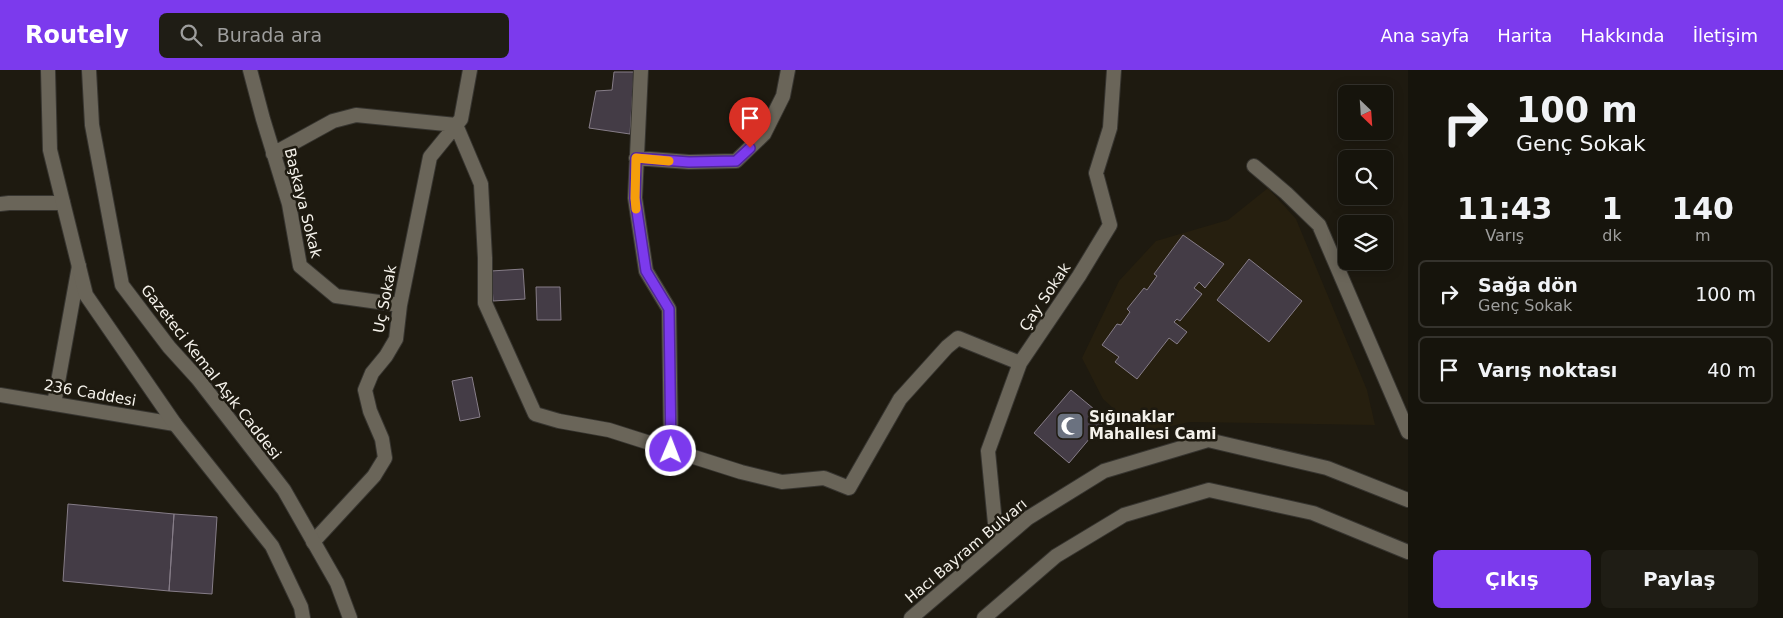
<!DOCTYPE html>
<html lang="tr">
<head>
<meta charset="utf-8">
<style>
	body { margin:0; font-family:"DejaVu Sans",sans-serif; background:#1f1d15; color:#f1f3f6; height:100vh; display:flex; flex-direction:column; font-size:19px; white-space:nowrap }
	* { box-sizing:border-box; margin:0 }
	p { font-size:16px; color:#9e9e9d }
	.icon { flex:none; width:28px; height:28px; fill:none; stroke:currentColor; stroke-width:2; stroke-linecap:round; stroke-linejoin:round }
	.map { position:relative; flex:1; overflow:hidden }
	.details { display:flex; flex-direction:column; background:#16140c; width:375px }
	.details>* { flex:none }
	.top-card { background:#16140c; color:#f1f3f6; overflow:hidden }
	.needle { width:32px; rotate:155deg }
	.tools { position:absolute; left:1338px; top:15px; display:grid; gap:10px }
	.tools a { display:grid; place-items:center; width:55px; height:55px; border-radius:8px; background:#16140c; box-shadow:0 2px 12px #0003,0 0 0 1px #35332d; font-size:25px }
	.pin { position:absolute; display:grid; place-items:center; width:42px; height:42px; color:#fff; margin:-51px -21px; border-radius:50% 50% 50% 0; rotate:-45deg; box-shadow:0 0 5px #0007 }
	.pin .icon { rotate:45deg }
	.me { position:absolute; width:55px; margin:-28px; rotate:1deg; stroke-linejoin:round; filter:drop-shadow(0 0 4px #0008) }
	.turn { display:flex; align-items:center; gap:18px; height:105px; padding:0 25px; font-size:22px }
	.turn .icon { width:65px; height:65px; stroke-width:2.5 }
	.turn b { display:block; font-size:35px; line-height:42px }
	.eta { display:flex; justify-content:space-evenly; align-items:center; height:85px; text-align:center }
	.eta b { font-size:30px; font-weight:800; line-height:35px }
	.button { display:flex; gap:10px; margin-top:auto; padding:10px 25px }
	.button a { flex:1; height:58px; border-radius:8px; background:#7c3aed; color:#fff; font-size:20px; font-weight:800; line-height:58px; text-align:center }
	.button a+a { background:#1f1d15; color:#f1f3f6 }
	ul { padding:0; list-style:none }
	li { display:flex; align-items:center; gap:15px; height:68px; margin:0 10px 8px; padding:0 15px; border:2px solid #35332d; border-radius:8px }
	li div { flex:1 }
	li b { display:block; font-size:19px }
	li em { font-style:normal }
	header { display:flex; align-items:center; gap:30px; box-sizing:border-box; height:70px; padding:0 25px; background:#7c3aed; color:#fff }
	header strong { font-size:24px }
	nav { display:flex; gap:28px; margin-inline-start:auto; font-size:18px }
	.search { width:350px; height:45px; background:#1f1d15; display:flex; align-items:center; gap:12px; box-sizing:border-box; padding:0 18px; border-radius:8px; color:#9e9e9d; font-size:19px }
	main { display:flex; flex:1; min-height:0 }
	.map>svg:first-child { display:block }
	.built { fill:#261f0f }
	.building { fill:#443c46; stroke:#867d88 }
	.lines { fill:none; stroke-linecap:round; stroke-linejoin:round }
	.minor-casing { stroke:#373530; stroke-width:16 }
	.tertiary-casing { stroke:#373530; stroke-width:16 }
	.secondary-casing { stroke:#373530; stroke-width:16 }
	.minor { stroke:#6a6559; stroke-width:14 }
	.tertiary { stroke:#6a6559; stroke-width:14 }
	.secondary { stroke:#6a6559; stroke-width:14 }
	.route-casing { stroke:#51269a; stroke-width:12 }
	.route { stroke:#7c3aed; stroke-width:9 }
	.slow { stroke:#f59e0b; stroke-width:9 }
	.labels { text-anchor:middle; stroke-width:5; stroke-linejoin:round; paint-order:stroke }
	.street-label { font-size:15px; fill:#f5f2eb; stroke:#1e1a10 }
	.poi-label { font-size:15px; font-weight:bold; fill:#f5f2eb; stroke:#1e1a10; text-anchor:start }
</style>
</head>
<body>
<header>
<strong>Routely</strong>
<div class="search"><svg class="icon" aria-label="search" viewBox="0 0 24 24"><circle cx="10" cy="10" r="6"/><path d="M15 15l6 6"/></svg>Burada ara</div>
<nav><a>Ana sayfa</a><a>Harita</a><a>Hakkında</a><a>İletişim</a></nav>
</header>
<main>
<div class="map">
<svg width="1408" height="548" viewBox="0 0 1408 548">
	<rect width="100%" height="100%" fill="#1e1a10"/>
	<path class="built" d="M1268,118L1296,149L1367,320L1375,355L1189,352L1141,363L1103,329L1082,288L1119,211L1156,171L1228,150Z"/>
	<path class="building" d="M614,2H634L630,64L589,58L596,21L612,20Z
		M1183,165L1224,194L1205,218L1199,212L1194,218L1202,224L1180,251L1177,249L1174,252L1187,262L1177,274L1169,268L1137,309L1115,292L1119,287L1102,275L1117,254L1121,255L1130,242L1127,239L1144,218L1147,220L1157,206L1154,204Z
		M1249,189L1302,231L1269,272L1217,230Z
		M523,199L525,229L493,231L491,201Z
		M536,217H560L561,250H537Z
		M472,307L480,347L460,351L452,311Z
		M1071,320L1106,349L1069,393L1034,363Z
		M68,434L174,444L169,521L63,511Z
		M174,444L217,447L212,524L169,521Z"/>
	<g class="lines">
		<defs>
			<path id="minor" d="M250,0L263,49L289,134L300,196L336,226L400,235
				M641,0L635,128L646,201L669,239L671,381
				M456,55L481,114L485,188V233L535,344L559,351L609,360L741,402L782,412L824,408L849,418L900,329L947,277L958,268L1020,293
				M273,84L333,51L356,45L456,55
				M636,88L689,92L736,91L764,64L783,26L788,0
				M1254,96L1286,123L1319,155L1408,362
				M0,134L9,133H63
				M0,325L175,354
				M54,334L79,196
				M313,472L374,406L385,388L382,369L370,341L365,320L372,303L386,286L396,269L400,235L430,87L461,49L470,0
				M997,474L988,381L1020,293L1079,206L1110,155L1096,103L1110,58L1114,0"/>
			<path id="tertiary" d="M48,0L50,80L86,225L175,354L272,476L301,537L303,548
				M89,0L92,55L122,215L169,277L198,309L284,420L337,513L350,548"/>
			<path id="secondary" d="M911,548L1028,448L1104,401L1208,370L1327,398L1408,430
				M984,548L1056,486L1124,445L1209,420L1313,443L1408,482"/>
		</defs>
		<use href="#minor" class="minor-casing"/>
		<use href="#tertiary" class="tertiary-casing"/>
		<use href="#secondary" class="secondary-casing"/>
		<use href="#minor" class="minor"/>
		<use href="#tertiary" class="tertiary"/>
		<use href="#secondary" class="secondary"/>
	</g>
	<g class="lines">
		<defs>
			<path id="route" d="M671,381L669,239L646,201L635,128L636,88L689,92L736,91L750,78"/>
		</defs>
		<use href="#route" class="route-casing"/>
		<use href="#route" class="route"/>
		<path class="slow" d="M636,139L635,128L636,88L669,91"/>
	</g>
	<defs>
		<symbol id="mosque-square" viewBox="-11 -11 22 22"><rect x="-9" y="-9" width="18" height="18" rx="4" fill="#6b7280" stroke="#1e1a10"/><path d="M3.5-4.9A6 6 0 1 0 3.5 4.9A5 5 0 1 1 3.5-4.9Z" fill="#fff"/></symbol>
	</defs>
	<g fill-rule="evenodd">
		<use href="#mosque-square" x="1054" y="340" width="32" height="32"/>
	</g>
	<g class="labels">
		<g class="street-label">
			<text transform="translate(303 133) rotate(76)" y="5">Başkaya Sokak</text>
			<text transform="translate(1045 227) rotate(-56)" y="5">Çay Sokak</text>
			<text transform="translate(385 229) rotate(-79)" y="5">Uç Sokak</text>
			<text transform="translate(211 302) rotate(52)" y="5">Gazeteci Kemal Aşık Caddesi</text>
			<text transform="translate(90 323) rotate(10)" y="5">236 Caddesi</text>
			<text transform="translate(966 481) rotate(-40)" y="5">Hacı Bayram Bulvarı</text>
		</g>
		<g class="poi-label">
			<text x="1089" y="352">Sığınaklar<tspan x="1089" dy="17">Mahallesi Cami</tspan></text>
		</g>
	</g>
</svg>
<div class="tools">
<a><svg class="needle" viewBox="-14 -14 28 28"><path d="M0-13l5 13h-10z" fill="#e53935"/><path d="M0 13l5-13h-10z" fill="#9e9e9d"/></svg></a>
<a><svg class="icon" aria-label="search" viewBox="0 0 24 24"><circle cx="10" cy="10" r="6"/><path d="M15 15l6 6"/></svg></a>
<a><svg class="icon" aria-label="layers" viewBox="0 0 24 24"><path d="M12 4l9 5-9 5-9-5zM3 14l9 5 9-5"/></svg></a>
</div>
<div class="pin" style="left:750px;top:78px;background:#d93025"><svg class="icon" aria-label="arrive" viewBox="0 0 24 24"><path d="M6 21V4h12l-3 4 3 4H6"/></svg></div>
<svg class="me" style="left:671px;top:381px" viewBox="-20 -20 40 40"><circle r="17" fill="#7c3aed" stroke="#fff" stroke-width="3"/><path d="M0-11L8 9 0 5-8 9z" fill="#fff"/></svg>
</div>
<section class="details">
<div class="top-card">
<div class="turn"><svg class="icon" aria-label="right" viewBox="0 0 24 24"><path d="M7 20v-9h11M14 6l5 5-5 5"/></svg><div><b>100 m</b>Genç Sokak</div></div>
</div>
<div class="eta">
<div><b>11:43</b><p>Varış</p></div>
<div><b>1</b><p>dk</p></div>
<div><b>140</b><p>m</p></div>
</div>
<ul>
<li><svg class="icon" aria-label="right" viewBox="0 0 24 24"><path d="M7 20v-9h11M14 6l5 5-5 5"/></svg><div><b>Sağa dön</b><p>Genç Sokak</p></div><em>100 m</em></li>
<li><svg class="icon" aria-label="arrive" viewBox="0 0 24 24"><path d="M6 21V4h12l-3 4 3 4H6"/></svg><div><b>Varış noktası</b></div><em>40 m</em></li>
</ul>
<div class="button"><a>Çıkış</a><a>Paylaş</a></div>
</section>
</main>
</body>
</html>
